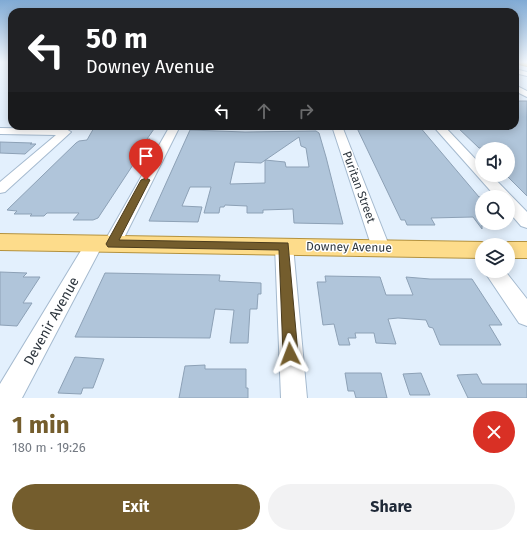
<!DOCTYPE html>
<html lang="en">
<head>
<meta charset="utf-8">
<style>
	body { margin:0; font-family:"Fira Sans",sans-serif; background:#f2f2f3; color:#1f2937; height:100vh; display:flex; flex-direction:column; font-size:15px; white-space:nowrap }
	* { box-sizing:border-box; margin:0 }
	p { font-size:13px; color:#747a83 }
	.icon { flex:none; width:22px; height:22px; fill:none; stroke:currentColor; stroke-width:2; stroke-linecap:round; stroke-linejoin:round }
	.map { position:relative; height:398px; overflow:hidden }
	.sheet { display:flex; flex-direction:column; background:#fff; flex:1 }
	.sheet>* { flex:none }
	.hud { position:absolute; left:8px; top:8px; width:511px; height:122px; border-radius:12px; box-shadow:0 2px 10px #0003; background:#202124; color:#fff; overflow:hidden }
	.tools { position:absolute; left:475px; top:142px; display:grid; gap:8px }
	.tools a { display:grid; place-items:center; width:40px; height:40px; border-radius:50%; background:#fff; box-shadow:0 2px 10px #0003; font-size:20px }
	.pin { position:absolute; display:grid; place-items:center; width:34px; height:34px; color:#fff; margin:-41px -17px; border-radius:50% 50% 50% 0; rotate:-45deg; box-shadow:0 0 4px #0007 }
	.pin .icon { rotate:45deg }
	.me { position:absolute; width:44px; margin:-22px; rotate:357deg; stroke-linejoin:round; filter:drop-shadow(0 0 3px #0008) }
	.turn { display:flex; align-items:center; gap:14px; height:84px; padding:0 12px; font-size:18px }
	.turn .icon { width:52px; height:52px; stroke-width:2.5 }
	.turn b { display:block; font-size:28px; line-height:34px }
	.lanes { display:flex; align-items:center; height:38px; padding:0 12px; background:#0003; justify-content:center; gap:20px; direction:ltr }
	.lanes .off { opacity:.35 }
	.round { display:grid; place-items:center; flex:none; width:42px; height:42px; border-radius:21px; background:#f2f2f3 }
	.headline { display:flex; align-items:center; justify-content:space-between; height:68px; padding:0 12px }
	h1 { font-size:24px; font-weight:700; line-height:30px; color:#745d2d }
	.action { display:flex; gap:8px; margin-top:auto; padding:8px 12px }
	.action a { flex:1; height:46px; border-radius:24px; background:#745d2d; color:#fff; font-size:16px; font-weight:700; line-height:46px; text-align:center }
	.action a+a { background:#f2f2f3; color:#1f2937 }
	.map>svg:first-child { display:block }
	.building { fill:#b0c5da; stroke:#8da1b6; fill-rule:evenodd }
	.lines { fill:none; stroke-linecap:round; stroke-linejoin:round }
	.minor-casing { stroke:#a5bacf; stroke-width:2 }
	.major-casing { stroke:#b4923e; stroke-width:2 }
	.highway-casing { stroke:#b4923e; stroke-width:2 }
	.minor { fill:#fff; fill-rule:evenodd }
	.major { fill:#fddc8b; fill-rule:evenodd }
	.highway { fill:#fcc43e; fill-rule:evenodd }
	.route { fill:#745d2d; stroke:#4b3c1d }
	.labels { text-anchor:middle; stroke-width:3; stroke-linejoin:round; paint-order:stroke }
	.street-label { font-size:12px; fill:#2e363e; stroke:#fff }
	.near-street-label { font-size:14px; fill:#2e363e; stroke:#fff }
</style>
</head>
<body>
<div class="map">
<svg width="527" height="398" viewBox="0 0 527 398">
	<rect width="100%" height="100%" fill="#e3f0fd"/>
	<path class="building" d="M515,101H527V196L508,177V149L479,148L456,126H515Z
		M95,126H152L151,128L154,129L147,139H150L98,218L93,220H73L79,213H47L44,216H30L32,214H14L17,211L7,210L76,143L79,141L87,140Z
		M356,126H419L479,197H482V229L473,217L431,218L435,225H407L405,220H401Z
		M190,130L245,132L316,131L319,133L326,157L343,224L294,223L293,209L263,210V213H247V206L225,205L224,207H220L219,213H204L211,187H190L182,206L202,207L198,222L149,221ZM299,137L301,146L306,148L309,167H286L285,162L265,160V183L230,184L235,162L261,163Z
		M0,142L32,143L30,144H36L25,154L0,153Z
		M0,272L27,273L23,277H40L23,303H32L17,326L0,325Z
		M105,273L220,275L219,281L261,283V294H258L257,309H250L248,343H230L234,310L215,309L210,338L75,337Z
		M325,276L380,277L386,295H413L406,277L430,279H472L502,325H489L501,345H440L433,328L429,327L426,320L398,318L388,319L396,344L376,343L374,333H355L356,338H348L350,345H339L334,324L323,325L317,282H326Z
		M75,357L104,359L93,388H83L81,394L58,393Z
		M205,365V369H246V388H248V398H179L185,366Z
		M345,373H381L387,398H356L354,391H348Z
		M421,373L430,395H410L403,374Z
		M477,374L482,384H527V398H468L457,375Z"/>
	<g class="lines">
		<defs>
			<path id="minor" d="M515,69L527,72V76L515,73Z
				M515,85L527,91V97L515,91Z
				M170,126H180L121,244L118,249L112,250L106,249L103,244Z
				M332,126H342L390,248L387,253L381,255L375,253L372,248Z
				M433,126H444L482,166V175H491L527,212V228L521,226L508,211V197H496Z
				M0,128L66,129L71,132L5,192L0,193V182L56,135L0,134Z
				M94,238L100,239L103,244L22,398H0V384L88,239Z
				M284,239L290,241L293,246L307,398H281L275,246L278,241Z
				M484,271H505L527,299V326L519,323Z"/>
			<path id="major" d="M0,234L482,242L490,245H482V258L0,250Z
				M508,242H527V258H508V245H500Z"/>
			<path id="highway" d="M517,62H527V66L519,64Z"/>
		</defs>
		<use href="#minor" class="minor-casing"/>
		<use href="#major" class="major-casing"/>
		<use href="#highway" class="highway-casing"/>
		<use href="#minor" class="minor"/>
		<use href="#major" class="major"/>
		<use href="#highway" class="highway"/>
	</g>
	<linearGradient id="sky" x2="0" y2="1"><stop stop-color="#80aad4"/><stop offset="0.53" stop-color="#f2f8fe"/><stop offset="1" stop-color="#f2f8fe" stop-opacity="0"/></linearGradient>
	<rect width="527" height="117" fill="url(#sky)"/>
	<path class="route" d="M146,178L150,180L119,240L288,243L298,354L295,359L290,361L285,359L283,354L279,250L108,247L106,244L141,180Z"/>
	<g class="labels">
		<g class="street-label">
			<text transform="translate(359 187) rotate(70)" y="4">Puritan Street</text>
			<text transform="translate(349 247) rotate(1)" y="4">Downey Avenue</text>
		</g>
		<g class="near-street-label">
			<text transform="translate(51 321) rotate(-61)" y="5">Devenir Avenue</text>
		</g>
	</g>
</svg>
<div class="tools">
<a><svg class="icon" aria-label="sound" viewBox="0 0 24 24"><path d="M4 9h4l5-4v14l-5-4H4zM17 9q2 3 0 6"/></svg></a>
<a><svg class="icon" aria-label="search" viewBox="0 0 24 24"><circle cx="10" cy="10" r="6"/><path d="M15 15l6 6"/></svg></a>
<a><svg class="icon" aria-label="layers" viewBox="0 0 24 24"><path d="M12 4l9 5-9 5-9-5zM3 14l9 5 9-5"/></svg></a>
</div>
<div class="pin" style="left:146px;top:180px;background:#d93025"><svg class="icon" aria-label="arrive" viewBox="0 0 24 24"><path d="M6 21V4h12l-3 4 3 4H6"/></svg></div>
<svg class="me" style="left:290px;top:354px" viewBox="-20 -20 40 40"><path d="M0-17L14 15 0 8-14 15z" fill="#745d2d" stroke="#fff" stroke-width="4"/></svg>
<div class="hud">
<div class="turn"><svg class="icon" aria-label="left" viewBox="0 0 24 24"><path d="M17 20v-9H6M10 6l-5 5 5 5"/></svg><div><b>50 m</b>Downey Avenue</div></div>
<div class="lanes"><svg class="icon" aria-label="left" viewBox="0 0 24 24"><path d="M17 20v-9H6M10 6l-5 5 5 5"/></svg><svg class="icon off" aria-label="ahead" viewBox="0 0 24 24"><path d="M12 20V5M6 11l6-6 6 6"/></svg><svg class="icon off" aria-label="right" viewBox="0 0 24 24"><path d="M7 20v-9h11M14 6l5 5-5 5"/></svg></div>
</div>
</div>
<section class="sheet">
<div class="headline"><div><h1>1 min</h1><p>180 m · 19:26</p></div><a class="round" style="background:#d93025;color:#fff"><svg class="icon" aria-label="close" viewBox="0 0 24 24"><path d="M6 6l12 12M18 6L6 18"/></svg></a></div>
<div class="action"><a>Exit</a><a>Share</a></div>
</section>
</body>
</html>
